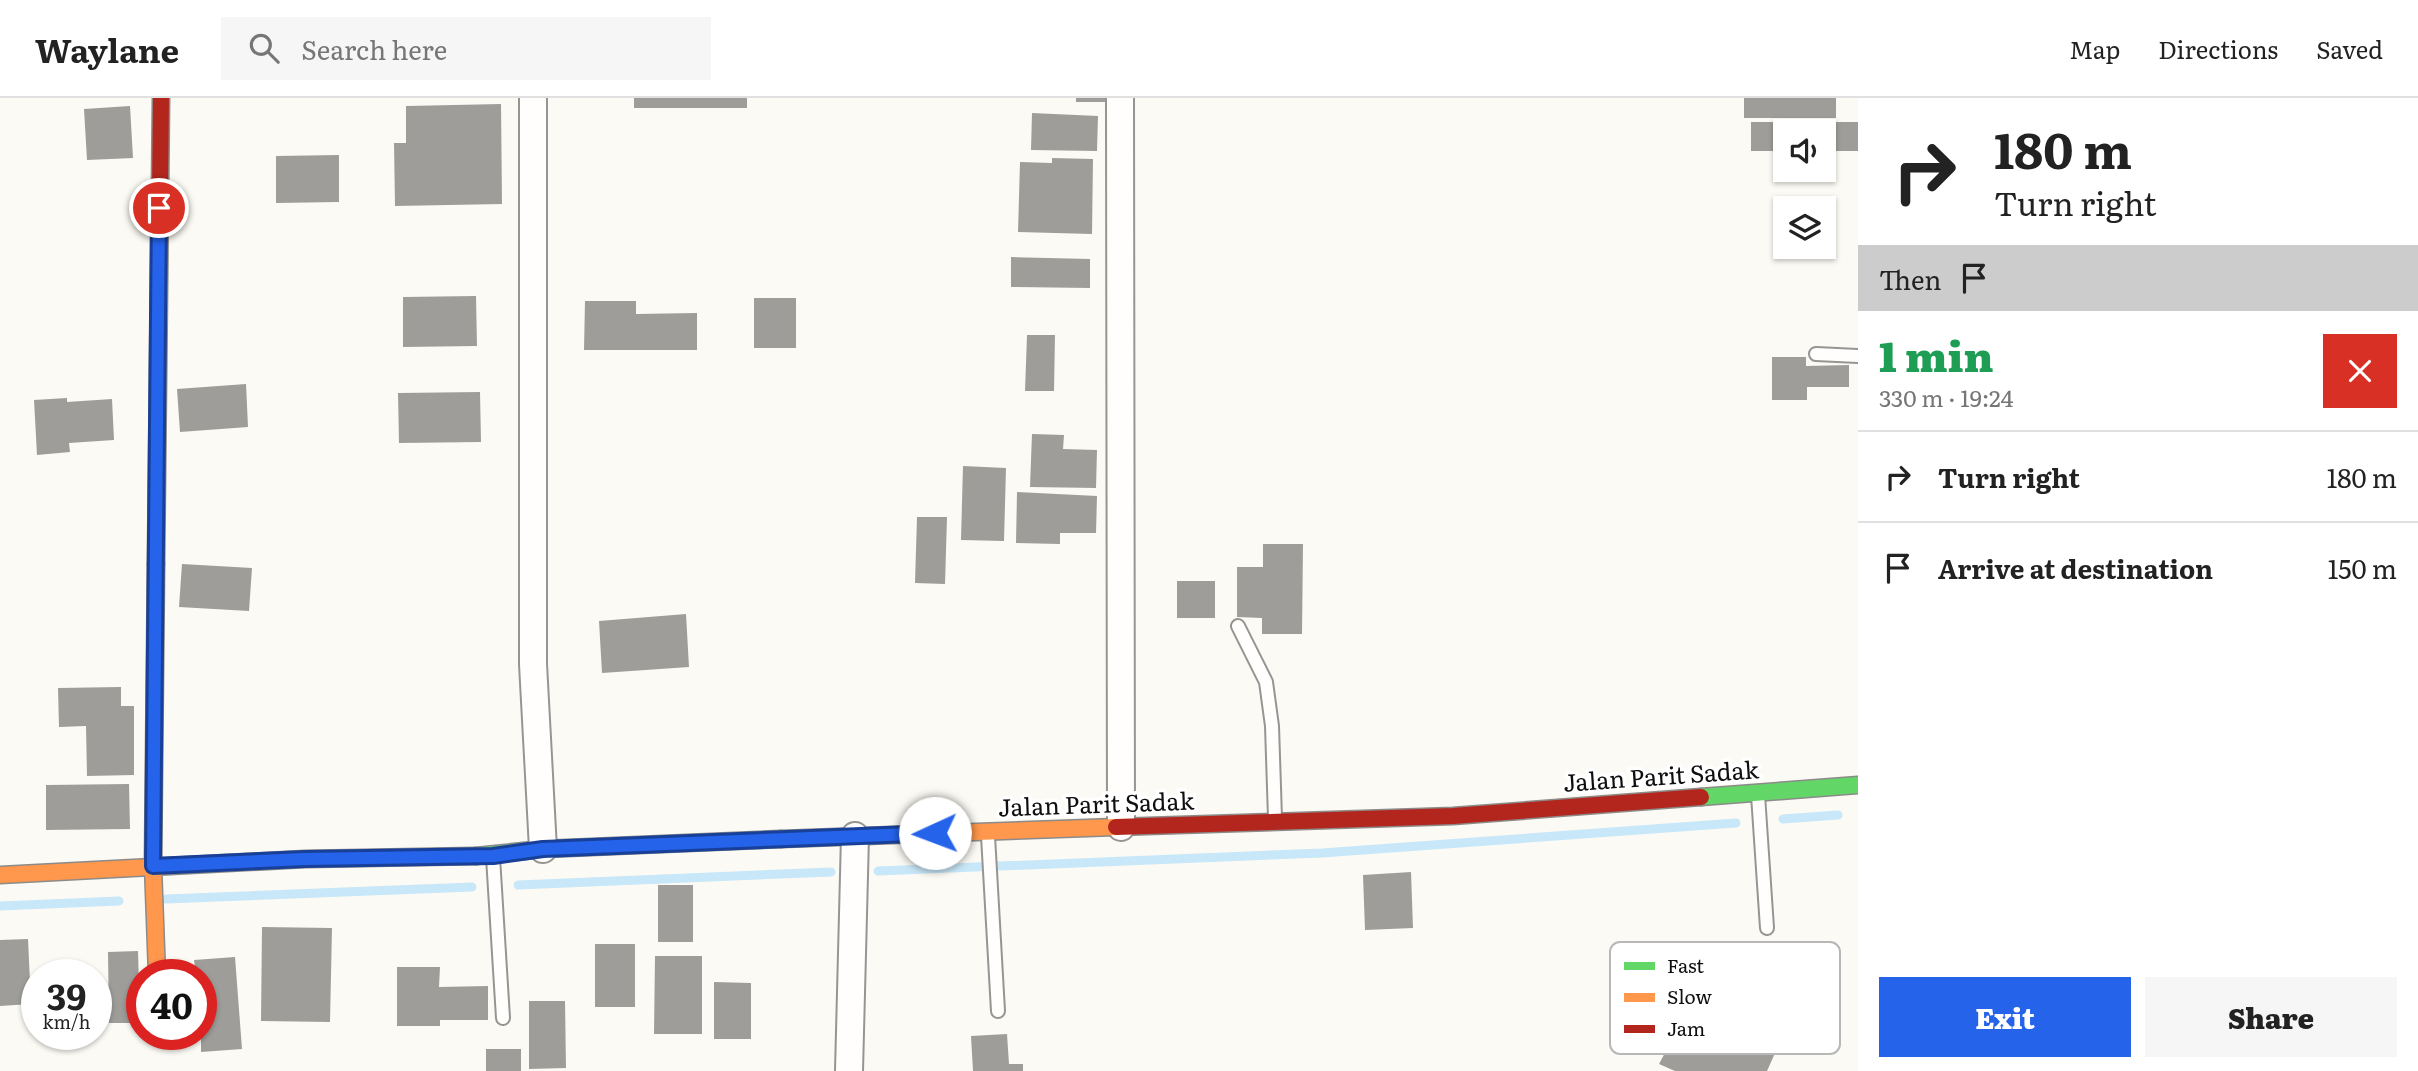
<!DOCTYPE html>
<html lang="en">
<head>
<meta charset="utf-8">
<style>
	body { margin:0; font-family:Literata,serif; background:#f6f6f6; color:#222; height:100vh; display:flex; flex-direction:column; font-size:26px; white-space:nowrap }
	* { box-sizing:border-box; margin:0 }
	p { font-size:23px; color:#767676 }
	.icon { flex:none; width:38px; height:38px; fill:none; stroke:currentColor; stroke-width:2; stroke-linecap:round; stroke-linejoin:round }
	.map { position:relative; flex:1; overflow:hidden }
	.side { display:flex; flex-direction:column; background:#fff; width:560px }
	.side>* { flex:none }
	.top-card { background:#fff; color:#222; overflow:hidden }
	.fabs { position:absolute; left:1773px; top:21px; display:grid; gap:14px }
	.fabs a { display:grid; place-items:center; width:63px; height:63px; border-radius:0px; background:#fff; box-shadow:0 2px 5px #0004; font-size:35px }
	.speed { position:absolute; left:21px; top:861px; display:flex; gap:14px; font-size:35px; font-weight:700; text-align:center }
	.speed>* { display:grid; place-content:center; width:91px; height:91px; border-radius:50%; background:#fff; box-shadow:0 2px 5px #0004; line-height:1 }
	.speed small { font-size:18px; font-weight:400 }
	.speed .limit { border:10px solid #d22; background:#fff; color:#111 }
	.pin { position:absolute; display:grid; place-items:center; width:60px; height:60px; color:#fff; margin:-30px; border:4px solid #fff; border-radius:50%; box-shadow:0 2px 7px #0007 }
	.me { position:absolute; width:77px; margin:-38px; rotate:268deg; stroke-linejoin:round; filter:drop-shadow(0 0 5px #0008) }
	.turn { display:flex; align-items:center; gap:24px; height:147px; padding:0 21px; font-size:32px }
	.turn .icon { width:91px; height:91px; stroke-width:2.5 }
	.turn b { display:block; font-size:49px; line-height:60px }
	.then { display:flex; align-items:center; height:66px; padding:0 21px; background:#0003; gap:14px; font-size:26px }
	.round { display:grid; place-items:center; flex:none; width:74px; height:74px; border-radius:0px; background:#f6f6f6 }
	.overview { display:flex; align-items:center; justify-content:space-between; height:119px; padding:0 21px }
	h1 { font-size:42px; font-weight:800; line-height:52px; color:#1e9e55 }
	.cta { display:flex; gap:14px; margin-top:auto; padding:14px 21px }
	.cta a { flex:1; height:80px; border-radius:0px; background:#2563eb; color:#fff; font-size:28px; font-weight:800; line-height:80px; text-align:center }
	.cta a+a { background:#f6f6f6; color:#222 }
	ul { padding:0; list-style:none }
	li { display:flex; align-items:center; gap:21px; height:91px; padding:0 21px; border-top:2px solid #e0e0e0 }
	li div { flex:1 }
	li b { display:block; font-size:26px }
	li em { font-style:normal }
	header { display:flex; align-items:center; gap:42px; box-sizing:border-box; height:98px; padding:0 35px; background:#fff; border-bottom:2px solid #e0e0e0 }
	header strong { font-size:33px }
	nav { display:flex; gap:38px; margin-inline-start:auto; font-size:24px }
	.search { width:490px; height:63px; background:#f6f6f6; display:flex; align-items:center; gap:18px; box-sizing:border-box; padding:0 24px; border-radius:0px; color:#767676; font-size:26px }
	main { display:flex; flex:1; min-height:0 }
	.map>svg:first-child { display:block }
	.lines { fill:none; stroke-linecap:round; stroke-linejoin:round }
	.stream { stroke:#c8e7f8; stroke-width:9 }
	.building { fill:#9f9d99 }
	.lane-casing { stroke:#969592; stroke-width:16 }
	.street-casing { stroke:#969592; stroke-width:30 }
	.fast-casing { stroke:#8c8b89; stroke-width:19 }
	.slow-casing { stroke:#8c8b89; stroke-width:19 }
	.jam-casing { stroke:#8c8b89; stroke-width:19 }
	.lane { stroke:#fffefd; stroke-width:12 }
	.street { stroke:#fffefd; stroke-width:26 }
	.fast { stroke:#63d668; stroke-width:16 }
	.slow { stroke:#ff974d; stroke-width:16 }
	.jam { stroke:#b3261e; stroke-width:16 }
	.route-casing { stroke:#184099; stroke-width:18 }
	.route { stroke:#2563eb; stroke-width:12 }
	.labels { text-anchor:middle; stroke-width:7; stroke-linejoin:round; paint-order:stroke }
	.street-label { font-size:24px; fill:#0f0f0f; stroke:#fff }
	.key { fill:#fff; stroke:#b7b7b7; stroke-width:2 }
	.key-label { font-size:19px; fill:#0f0f0f }
</style>
</head>
<body>
<header>
<strong>Waylane</strong>
<div class="search"><svg class="icon" aria-label="search" viewBox="0 0 24 24"><circle cx="10" cy="10" r="6"/><path d="M15 15l6 6"/></svg>Search here</div>
<nav><a>Map</a><a>Directions</a><a>Saved</a></nav>
</header>
<main>
<div class="map">
<svg width="1858" height="973" viewBox="0 0 1858 973">
	<rect width="100%" height="100%" fill="#fcfaf4"/>
	<g class="lines">
		<path class="stream" d="M1783,721L1838,717
			M878,773L1322,755L1736,725
			M518,787L831,774
			M166,801L472,789
			M0,808L119,803"/>
	</g>
	<path class="building" d="M634,0H747V10H634Z
		M1076,0H1109V4H1076Z
		M1744,0H1836V20H1744Z
		M501,6L502,106L395,108L394,45H406V8Z
		M130,8L133,60L87,62L84,11Z
		M1032,15L1098,18L1097,53L1031,52Z
		M1751,24H1858V53H1824V33H1785V53H1751Z
		M339,57V104L276,105V58Z
		M1052,60L1093,61L1092,136L1018,134L1020,64L1052,65Z
		M1011,159L1090,161V190L1011,189Z
		M476,198L477,248L403,249V199Z
		M754,200H796V250H754Z
		M585,203H636V216L697,215V252H584Z
		M1027,237H1055L1054,293H1025Z
		M1772,259H1806V268L1849,267V289H1807V302H1772Z
		M246,286L248,329L180,334L177,291Z
		M480,294L481,344L399,345L398,295Z
		M67,300V304L112,301L114,342L69,345L70,354L37,357L34,302Z
		M1032,336L1064,337L1063,351L1097,352L1096,390L1030,389Z
		M963,368L1006,370L1004,443L961,442Z
		M1017,394L1097,398L1096,435H1060V446L1016,445Z
		M917,419H947L945,486L915,485Z
		M1263,446H1303L1302,536H1262V520L1237,519V469H1263Z
		M182,466L252,470L249,513L179,509Z
		M1177,483H1215V520H1177Z
		M686,516L689,569L602,575L599,523Z
		M121,589V608H134V677L87,678L86,628L59,629L58,590Z
		M129,686L130,731L46,732V687Z
		M1411,774L1413,830L1365,832L1363,777Z
		M658,787H693V844H658Z
		M262,829L332,830L330,924L261,923Z
		M28,841L31,906L0,908V842Z
		M595,846H635V909H595Z
		M138,853L140,925H109L108,854Z
		M655,858H702V936H654Z
		M235,859L242,951L201,954V877H196L194,862Z
		M397,869H440L439,889L488,888V922H440V928H397Z
		M1708,874L1794,913L1767,973H1675L1659,966Z
		M714,884L751,885V941H714Z
		M529,903H565L566,970L529,971Z
		M1007,936L1009,966H1023V973H973L971,938Z
		M486,951H521V973H486Z"/>
	<g class="lines">
		<defs>
			<path id="lane" d="M1816,256L1858,258
				M1238,528L1266,584L1272,628L1275,720
				M1758,697L1767,830
				M988,738L998,913
				M493,759L503,920"/>
			<path id="street" d="M533,0V566L543,751
				M1120,0L1121,729
				M849,973L855,738"/>
			<path id="fast" d="M1701,699L1858,687
				M476,758L543,751L781,741"/>
			<path id="slow" d="M156,466L153,768L157,877
				M781,741L1116,729
				M0,777L305,761L476,758"/>
			<path id="jam" d="M156,466L161,0
				M1116,729L1453,718L1701,699"/>
		</defs>
		<use href="#lane" class="lane-casing"/>
		<use href="#street" class="street-casing"/>
		<use href="#fast" class="fast-casing"/>
		<use href="#slow" class="slow-casing"/>
		<use href="#jam" class="jam-casing"/>
		<use href="#lane" class="lane"/>
		<use href="#street" class="street"/>
		<use href="#fast" class="fast"/>
		<use href="#slow" class="slow"/>
		<use href="#jam" class="jam"/>
	</g>
	<g class="lines">
		<defs>
			<path id="route" d="M159,110L153,768L305,761L493,758L543,751L935,735"/>
		</defs>
		<use href="#route" class="route-casing"/>
		<use href="#route" class="route"/>
	</g>
	<g class="labels">
		<g class="street-label">
			<text transform="translate(1661 679) rotate(-4)" y="8">Jalan Parit Sadak</text>
			<text transform="translate(1096 707) rotate(-2)" y="8">Jalan Parit Sadak</text>
		</g>
	</g>
	<rect x="1610" y="844" width="230" height="112" rx="10" class="key"/>
	<rect x="1624" y="864" width="31" height="8" fill="#63d668"/>
	<rect x="1624" y="895" width="31" height="9" fill="#ff974d"/>
	<rect x="1624" y="927" width="31" height="8" fill="#b3261e"/>
	<g class="key-label">
		<text x="1667" y="875">Fast</text>
		<text x="1667" y="906">Slow</text>
		<text x="1667" y="938">Jam</text>
	</g>
</svg>
<div class="fabs">
<a><svg class="icon" aria-label="sound" viewBox="0 0 24 24"><path d="M4 9h4l5-4v14l-5-4H4zM17 9q2 3 0 6"/></svg></a>
<a><svg class="icon" aria-label="layers" viewBox="0 0 24 24"><path d="M12 4l9 5-9 5-9-5zM3 14l9 5 9-5"/></svg></a>
</div>
<div class="speed"><div>39<small>km/h</small></div><div class="limit">40</div></div>
<div class="pin" style="left:159px;top:110px;background:#d93025"><svg class="icon" aria-label="arrive" viewBox="0 0 24 24"><path d="M6 21V4h12l-3 4 3 4H6"/></svg></div>
<svg class="me" style="left:935px;top:735px" viewBox="-20 -20 40 40"><circle r="19" fill="#fff"/><path d="M0-13L10 11 0 6-10 11z" fill="#2563eb"/></svg>
</div>
<section class="side">
<div class="top-card">
<div class="turn"><svg class="icon" aria-label="right" viewBox="0 0 24 24"><path d="M7 20v-9h11M14 6l5 5-5 5"/></svg><div><b>180 m</b>Turn right</div></div>
<div class="then">Then<svg class="icon" aria-label="arrive" viewBox="0 0 24 24"><path d="M6 21V4h12l-3 4 3 4H6"/></svg></div>
</div>
<div class="overview"><div><h1>1 min</h1><p>330 m · 19:24</p></div><a class="round" style="background:#d93025;color:#fff"><svg class="icon" aria-label="close" viewBox="0 0 24 24"><path d="M6 6l12 12M18 6L6 18"/></svg></a></div>
<ul>
<li><svg class="icon" aria-label="right" viewBox="0 0 24 24"><path d="M7 20v-9h11M14 6l5 5-5 5"/></svg><div><b>Turn right</b></div><em>180 m</em></li>
<li><svg class="icon" aria-label="arrive" viewBox="0 0 24 24"><path d="M6 21V4h12l-3 4 3 4H6"/></svg><div><b>Arrive at destination</b></div><em>150 m</em></li>
</ul>
<div class="cta"><a>Exit</a><a>Share</a></div>
</section>
</main>
</body>
</html>
